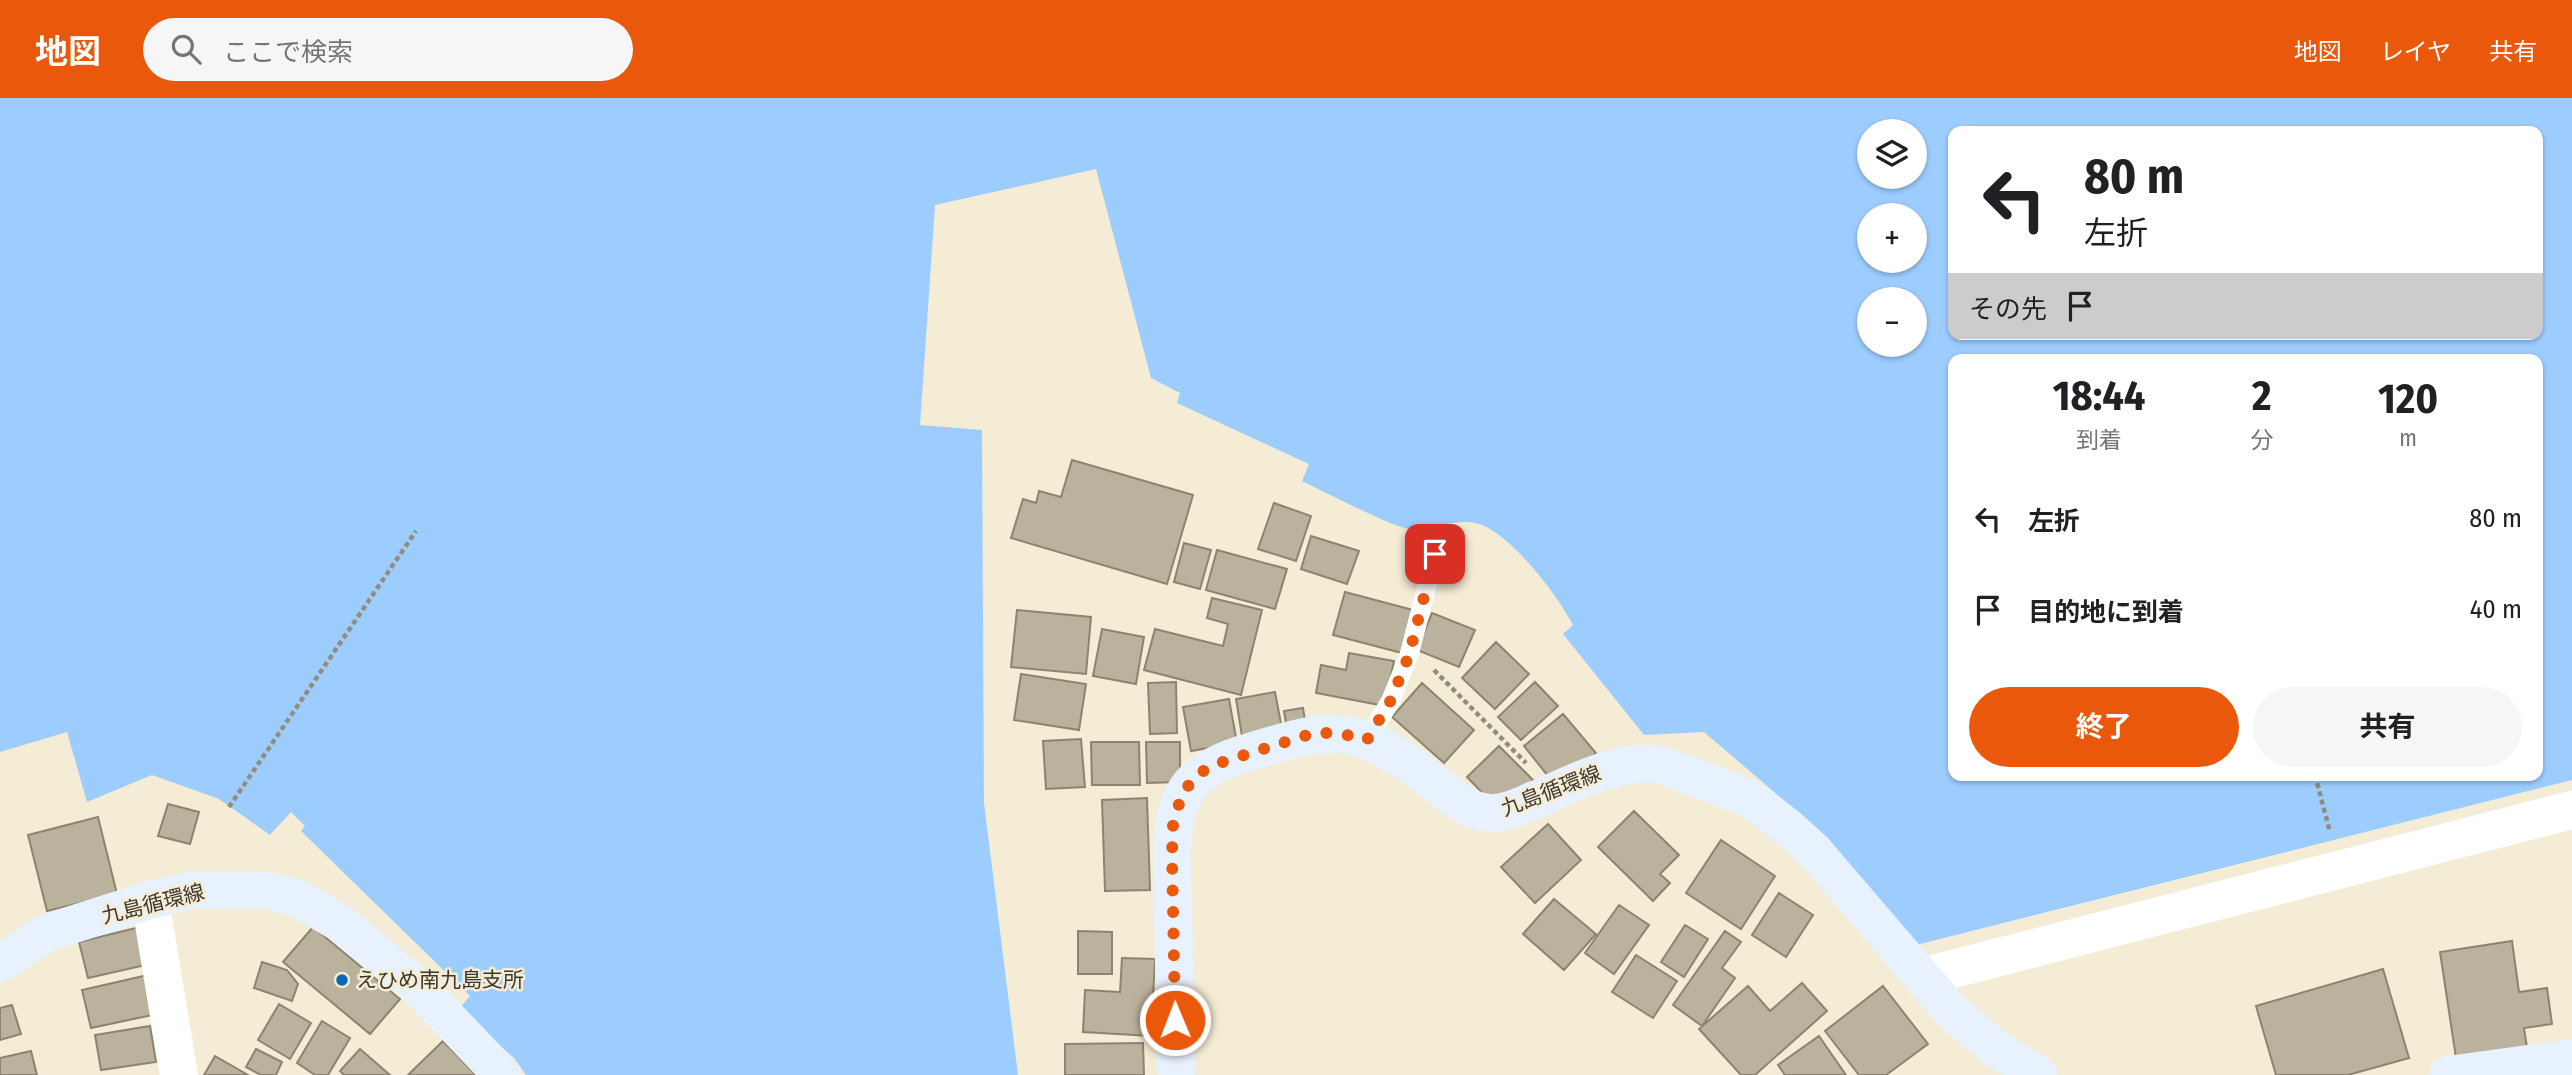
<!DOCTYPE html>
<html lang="ja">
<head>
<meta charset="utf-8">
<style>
	body { margin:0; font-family:"Fira Sans Condensed","Noto Sans JP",sans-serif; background:#f6f6f6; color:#202124; height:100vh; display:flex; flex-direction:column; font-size:26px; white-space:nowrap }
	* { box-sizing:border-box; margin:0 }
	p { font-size:23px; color:#757577 }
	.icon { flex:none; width:38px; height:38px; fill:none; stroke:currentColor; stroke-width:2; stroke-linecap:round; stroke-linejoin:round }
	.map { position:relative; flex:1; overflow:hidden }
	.side { position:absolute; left:1948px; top:256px; width:595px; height:427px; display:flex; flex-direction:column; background:#fff; border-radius:14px; box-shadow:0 2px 5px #0004 }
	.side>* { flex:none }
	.hud { position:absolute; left:1948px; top:28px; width:595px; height:214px; border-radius:14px; box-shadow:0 2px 5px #0004; background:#fff; color:#202124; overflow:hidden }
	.controls { position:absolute; left:1857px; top:21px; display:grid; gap:14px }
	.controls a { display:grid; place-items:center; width:70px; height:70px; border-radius:50%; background:#fff; box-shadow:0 2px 5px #0004; font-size:35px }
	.pin { position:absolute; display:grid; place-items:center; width:60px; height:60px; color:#fff; margin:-30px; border-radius:14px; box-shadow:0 4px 10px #0006 }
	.me { position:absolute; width:77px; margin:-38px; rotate:359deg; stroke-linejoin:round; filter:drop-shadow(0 0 5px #0008) }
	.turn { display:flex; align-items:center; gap:24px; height:147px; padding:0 21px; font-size:32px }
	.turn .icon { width:91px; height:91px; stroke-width:2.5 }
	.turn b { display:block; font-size:49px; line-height:60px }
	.then { display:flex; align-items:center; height:66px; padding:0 21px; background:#0003; gap:14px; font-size:26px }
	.eta { display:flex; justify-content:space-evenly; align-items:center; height:119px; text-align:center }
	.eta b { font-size:42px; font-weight:700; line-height:49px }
	.primary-button { display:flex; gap:14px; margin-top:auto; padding:14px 21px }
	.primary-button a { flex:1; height:80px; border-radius:42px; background:#ea580c; color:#fff; font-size:28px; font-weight:700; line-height:80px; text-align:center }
	.primary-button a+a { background:#f6f6f6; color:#202124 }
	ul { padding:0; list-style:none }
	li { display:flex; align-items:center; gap:21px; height:91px; padding:0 21px }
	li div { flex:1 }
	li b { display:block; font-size:26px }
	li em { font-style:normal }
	header { display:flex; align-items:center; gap:42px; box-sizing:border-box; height:98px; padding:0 35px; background:#ea580c; color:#fff }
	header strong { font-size:33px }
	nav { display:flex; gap:38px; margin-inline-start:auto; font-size:24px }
	.search { width:490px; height:63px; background:#f6f6f6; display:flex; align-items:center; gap:18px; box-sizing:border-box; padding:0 24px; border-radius:38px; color:#757577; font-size:26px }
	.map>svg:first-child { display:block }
	.water { fill:#9dccff; fill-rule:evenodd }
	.building { fill:#bab29c; stroke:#8c846f; stroke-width:2 }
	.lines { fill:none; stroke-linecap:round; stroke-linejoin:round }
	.path { stroke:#928c7c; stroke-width:4.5; stroke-dasharray:5 3.5; stroke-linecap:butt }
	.lane { stroke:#fff; stroke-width:19 }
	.street { stroke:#fff; stroke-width:38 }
	.secondary { stroke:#e7f2fe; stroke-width:38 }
	.route { stroke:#ea580c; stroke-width:12; stroke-dasharray:0 21.6 }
	.poi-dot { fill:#0967b4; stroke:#f5ecd5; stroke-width:2.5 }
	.labels { text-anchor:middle; stroke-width:5; stroke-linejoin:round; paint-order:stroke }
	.street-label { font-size:21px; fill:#3c382f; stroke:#f5ecd5 }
	.poi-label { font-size:21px; fill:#3c382f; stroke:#f5ecd5; text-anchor:start }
</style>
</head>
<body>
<header>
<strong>地図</strong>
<div class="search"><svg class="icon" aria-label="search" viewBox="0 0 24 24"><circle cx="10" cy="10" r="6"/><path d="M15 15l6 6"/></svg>ここで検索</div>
<nav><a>地図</a><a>レイヤ</a><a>共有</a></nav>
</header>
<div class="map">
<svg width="2572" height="977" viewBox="0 0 2572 977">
	<rect width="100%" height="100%" fill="#f5ecd5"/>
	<path class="water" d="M0,0H2572V682L1916,847L1814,728L1704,634L1644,637L1563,536L1573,527C1558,498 1511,436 1479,426C1456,419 1433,432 1410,431C1396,431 1321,392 1302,383L1309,366L1177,305L1180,295L1151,280L1096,71L935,107L920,327L982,332L984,705L1018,977H526L514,960L459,911L470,898L301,733L305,728L291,714L270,737L219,701L152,677L87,704L67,634L0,654ZM1869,33H1914V79H1869ZM1953,33H2538V236H1953ZM1869,117H1914V163H1869ZM1869,201H1914V247H1869ZM1953,261H2538V677H1953Z"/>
	<path class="building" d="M1072,362L1193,397L1167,486L1011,440L1023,401L1036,405L1039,393L1061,399Z
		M1274,405L1311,418L1296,463L1258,451Z
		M1311,438L1359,453L1347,486L1301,471Z
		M1184,445L1211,452L1200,491L1174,484Z
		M1217,452L1287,471L1275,511L1206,492Z
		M1345,494L1413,512L1402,555L1333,537Z
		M1212,500L1262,512L1241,597L1144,572L1155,531L1223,548L1228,526L1207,520Z
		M1017,512L1091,519L1086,576L1011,569Z
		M1432,515L1475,532L1459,569L1417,552Z
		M1102,531L1144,539L1136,586L1093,578Z
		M1496,544L1529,576L1495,611L1462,580Z
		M1349,555L1394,563L1385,608L1316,595L1321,567L1346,572Z
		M1021,576L1086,586L1079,632L1014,622Z
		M1176,584L1177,635L1150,636L1148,585Z
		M1535,584L1558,608L1521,642L1498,619Z
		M1422,585L1474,632L1444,665L1392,619Z
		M1275,594L1282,631L1242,638L1236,601Z
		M1229,601L1237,645L1191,653L1183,609Z
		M1303,610L1306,629L1287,631L1284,613Z
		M1563,616L1596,655L1556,688L1524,648Z
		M1081,641L1085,689L1046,691L1043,643Z
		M1091,644H1139L1140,687H1092Z
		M1146,644H1180V684L1147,685Z
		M1499,648L1533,682L1501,714L1467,679Z
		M1147,700L1150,792L1105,793L1102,702Z
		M168,706L199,714L190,746L158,738Z
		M1634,713L1679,757L1660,776L1670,785L1653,803L1598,749Z
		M98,719L117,796L47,813L28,737Z
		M1548,726L1581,762L1535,805L1501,769Z
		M1721,742L1775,778L1741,831L1686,795Z
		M1779,795L1813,817L1786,859L1752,837Z
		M1554,801L1596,836L1564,872L1523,836Z
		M1619,807L1649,827L1614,876L1585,855Z
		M1685,827L1708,841L1684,879L1661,864Z
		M140,829L150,866L88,880L79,844Z
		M313,829L400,901L370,936L283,864Z
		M1078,833L1112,834V876H1078Z
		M1725,833L1741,844L1722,870L1735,880L1702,928L1673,907Z
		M2512,843L2519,894L2547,890L2552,926L2524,930L2527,950L2456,960L2440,854Z
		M1636,857L1677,883L1653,920L1612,894Z
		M1122,860L1155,861L1151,938L1083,934L1085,892L1120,894Z
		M262,864L287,872L298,886L292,903L254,890Z
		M2383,871L2409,960L2348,977H2276L2256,908Z
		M148,877L157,916L91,930L82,892Z
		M1802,885L1827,913L1755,977H1741L1699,931L1748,888L1770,913Z
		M1883,888L1928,946L1886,977H1859L1825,933Z
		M279,906L311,925L290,961L258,942Z
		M12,907L21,936L0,942V910Z
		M322,923L350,940L328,977H315L297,965Z
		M150,928L156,964L101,972L95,937Z
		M1819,938L1846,977H1785L1778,967Z
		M443,943L476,977H408Z
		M1143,945L1144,977H1065V946Z
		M256,951L282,964L276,977H261L246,969Z
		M360,951L390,977H344L340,973Z
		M31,953L37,977H0V960Z
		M215,958L248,977H204Z"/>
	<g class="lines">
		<path class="path" d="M1434,572L1526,665
			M2315,677L2330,734
			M229,709L416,433"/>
		<path class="lane" d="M1367,642L1391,602L1409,557L1440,438"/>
		<path class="street" d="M150,802L179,977
			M1922,879L2572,712"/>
		<path class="secondary" d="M0,866L46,835L150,802L193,792H265L297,800L340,825L420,891L502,977
			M1176,977L1172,756C1174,700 1185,675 1240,657C1333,628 1356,622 1436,686C1453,699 1468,714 1491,715C1507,716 1522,707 1537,701C1575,685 1615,662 1658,666L1751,701L1785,727L1814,753L1953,915L1998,952L2038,977
			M2448,977L2572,960"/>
	</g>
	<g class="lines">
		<path class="route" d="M1175,922L1172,756L1173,727L1181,699L1194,679L1213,667L1314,635H1339L1367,642L1391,602L1409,557L1435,456"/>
	</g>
	<circle class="poi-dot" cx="342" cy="882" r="7"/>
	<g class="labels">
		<g class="street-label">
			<text transform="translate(1551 693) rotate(-21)" y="7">九島循環線</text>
			<text transform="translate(153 806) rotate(-14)" y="7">九島循環線</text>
		</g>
		<g class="poi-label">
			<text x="356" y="889">えひめ南九島支所</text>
		</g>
	</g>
</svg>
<div class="controls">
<a><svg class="icon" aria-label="layers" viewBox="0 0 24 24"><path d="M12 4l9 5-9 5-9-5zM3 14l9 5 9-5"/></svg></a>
<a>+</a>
<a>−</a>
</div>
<div class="pin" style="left:1435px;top:456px;background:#d93025"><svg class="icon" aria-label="arrive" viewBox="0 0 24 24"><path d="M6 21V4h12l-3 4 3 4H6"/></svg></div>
<svg class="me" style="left:1175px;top:922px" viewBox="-20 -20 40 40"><circle r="17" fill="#ea580c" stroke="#fff" stroke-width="3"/><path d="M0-11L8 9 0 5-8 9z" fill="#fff"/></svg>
<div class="hud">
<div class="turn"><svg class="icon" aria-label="left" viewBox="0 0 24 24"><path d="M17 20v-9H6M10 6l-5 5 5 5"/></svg><div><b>80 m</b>左折</div></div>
<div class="then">その先<svg class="icon" aria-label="arrive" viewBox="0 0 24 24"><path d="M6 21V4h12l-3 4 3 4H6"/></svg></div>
</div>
<section class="side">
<div class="eta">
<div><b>18:44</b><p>到着</p></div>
<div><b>2</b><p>分</p></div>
<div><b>120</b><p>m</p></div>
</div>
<ul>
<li><svg class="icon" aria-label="left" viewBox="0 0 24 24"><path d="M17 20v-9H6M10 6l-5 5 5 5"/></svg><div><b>左折</b></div><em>80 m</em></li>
<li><svg class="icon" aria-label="arrive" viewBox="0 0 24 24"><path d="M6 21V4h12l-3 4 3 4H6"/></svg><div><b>目的地に到着</b></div><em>40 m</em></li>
</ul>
<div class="primary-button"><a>終了</a><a>共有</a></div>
</section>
</div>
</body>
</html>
